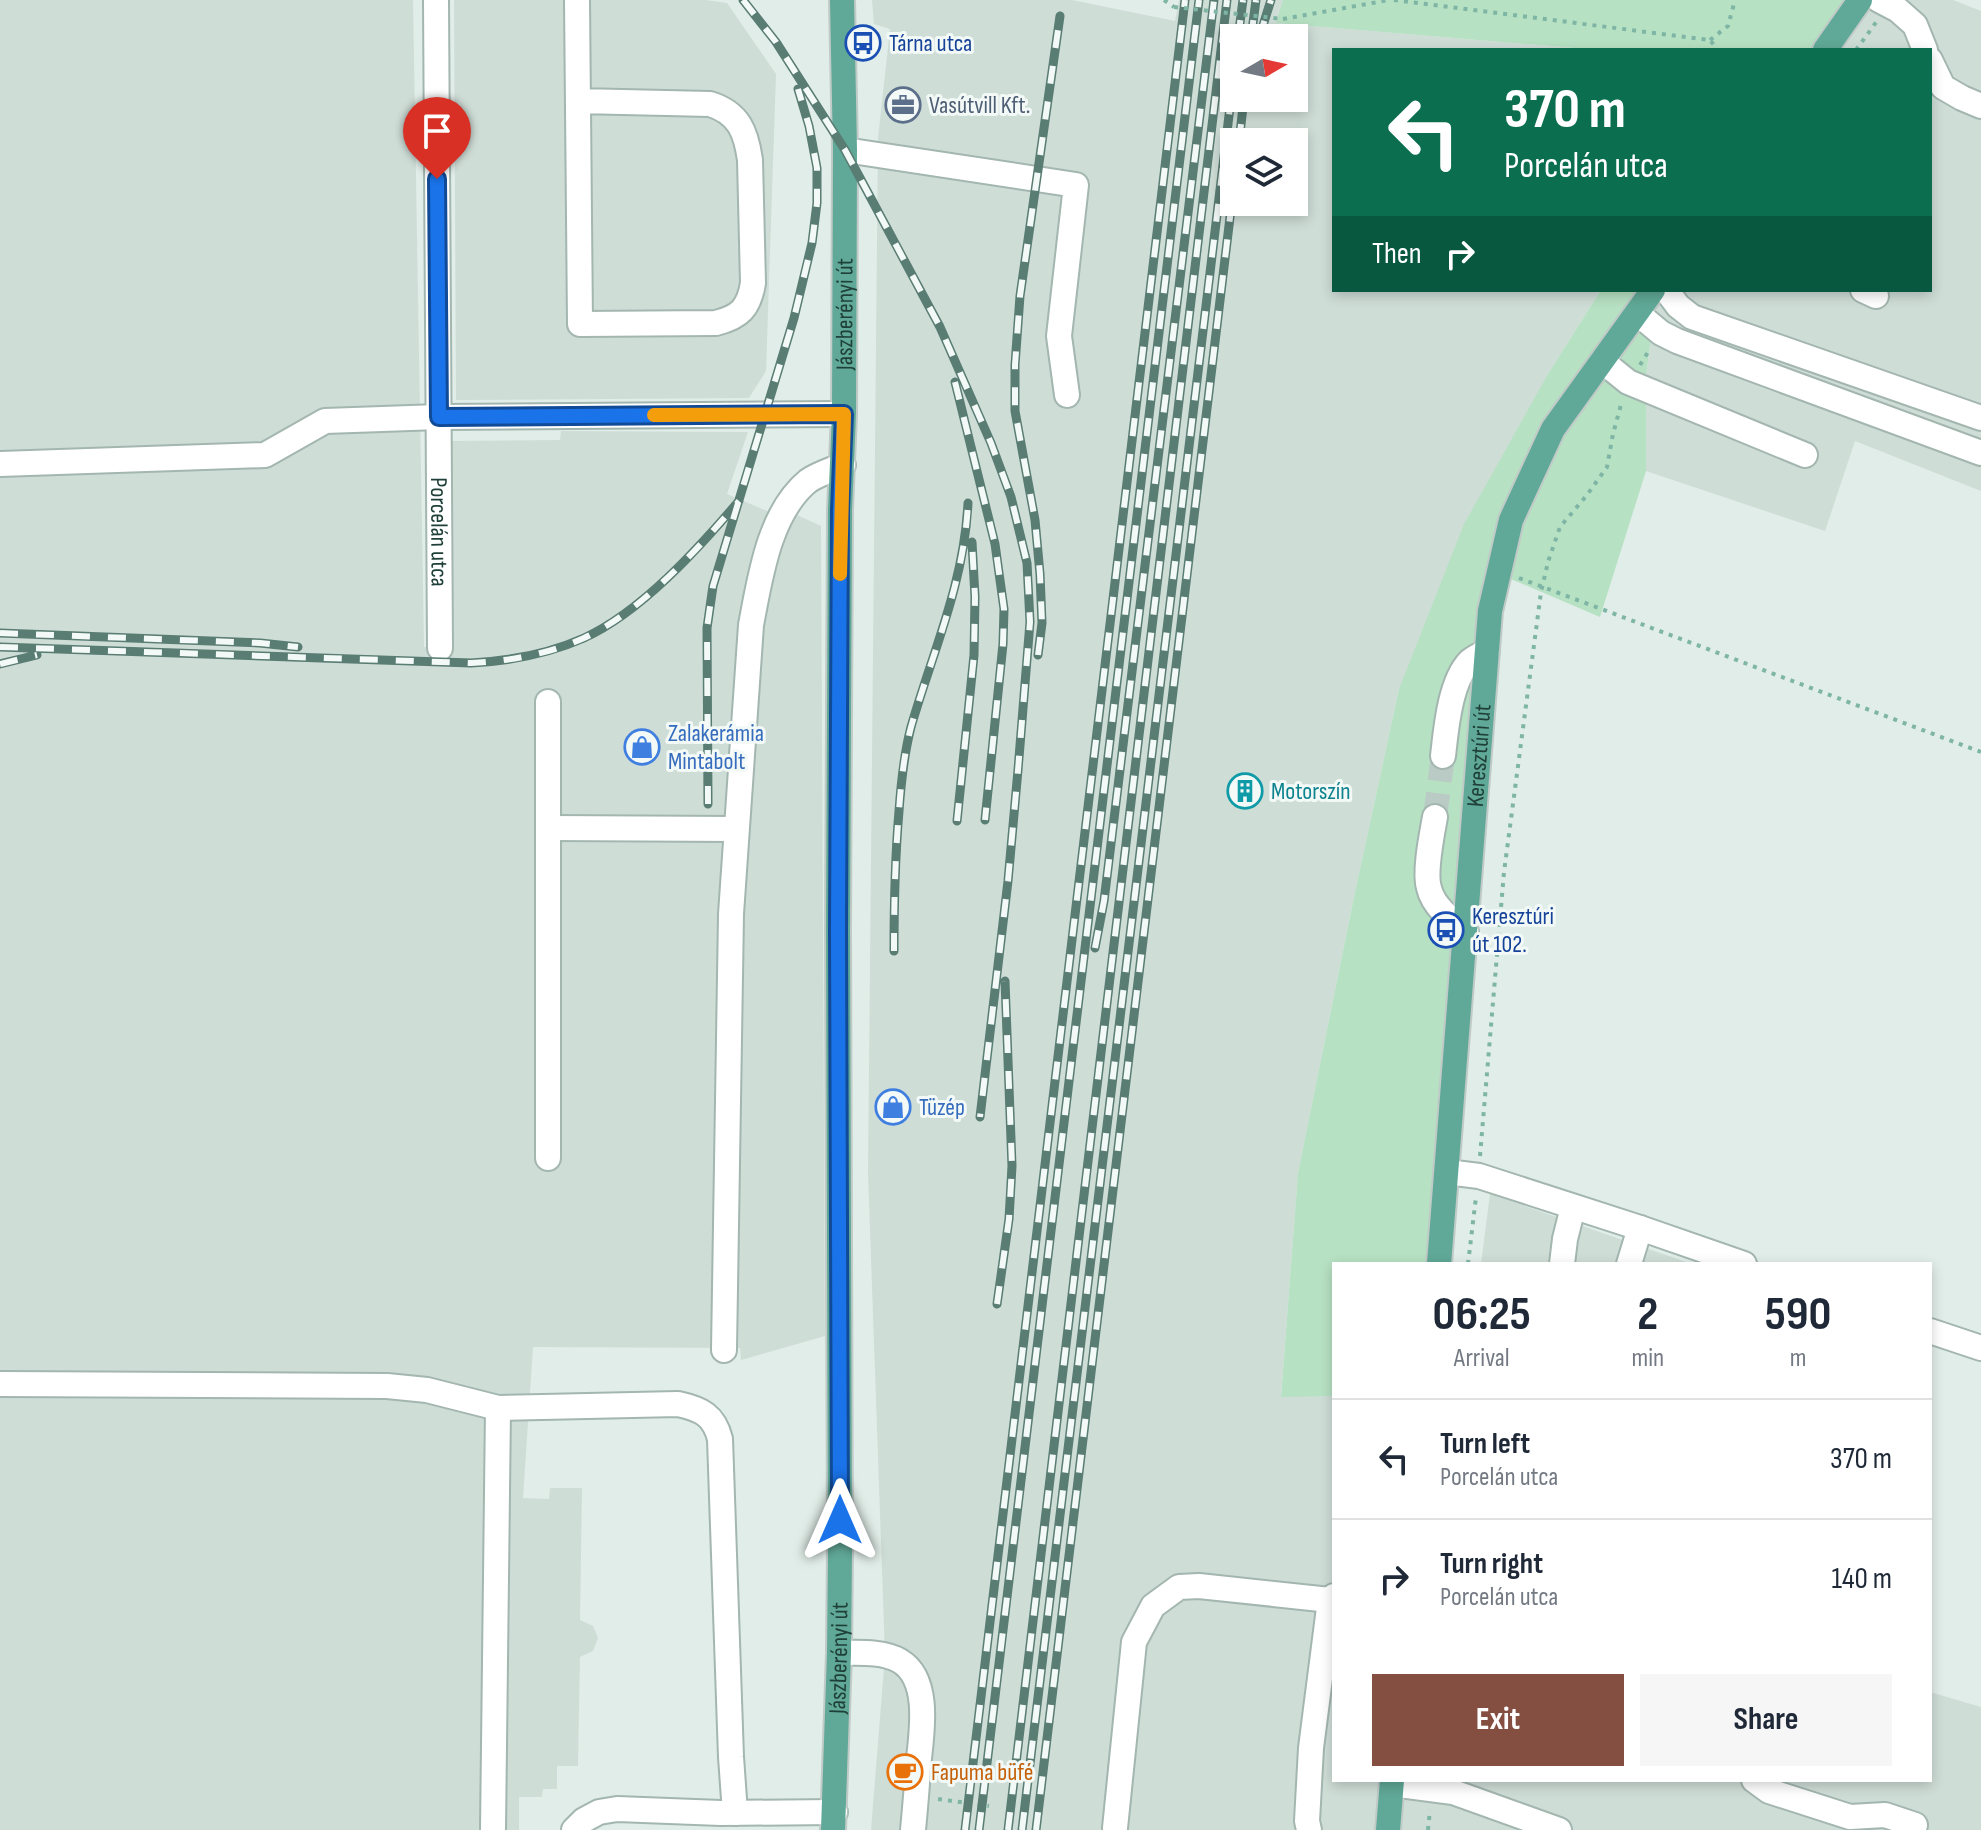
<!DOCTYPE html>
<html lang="en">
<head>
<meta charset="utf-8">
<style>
	body { margin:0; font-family:"Sofia Sans Condensed",sans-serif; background:#f6f6f7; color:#1f2937; height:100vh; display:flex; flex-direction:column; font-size:30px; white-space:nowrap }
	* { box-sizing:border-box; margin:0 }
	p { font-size:26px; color:#747a83 }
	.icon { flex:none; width:44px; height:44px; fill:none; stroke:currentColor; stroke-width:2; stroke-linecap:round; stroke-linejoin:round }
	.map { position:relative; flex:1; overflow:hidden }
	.details { position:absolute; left:1332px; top:1262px; width:600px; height:520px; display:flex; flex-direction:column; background:#fff; border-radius:0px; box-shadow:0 4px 12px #0003 }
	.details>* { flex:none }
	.guide { position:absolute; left:1332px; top:48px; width:600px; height:244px; border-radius:0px; box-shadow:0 4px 12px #0003; background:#0b6e4f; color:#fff; overflow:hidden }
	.needle { width:52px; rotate:81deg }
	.controls { position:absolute; left:1220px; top:24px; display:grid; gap:16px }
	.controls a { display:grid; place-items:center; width:88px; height:88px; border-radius:0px; background:#fff; box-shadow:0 4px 12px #0003; font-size:40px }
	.pin { position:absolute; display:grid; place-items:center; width:68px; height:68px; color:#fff; margin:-82px -34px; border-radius:50% 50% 50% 0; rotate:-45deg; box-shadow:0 0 8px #0007 }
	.pin .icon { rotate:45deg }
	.me { position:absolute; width:88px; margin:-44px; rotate:0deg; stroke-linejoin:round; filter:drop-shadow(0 0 6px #0008) }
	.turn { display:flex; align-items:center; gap:28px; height:168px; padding:0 40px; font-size:36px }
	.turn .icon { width:104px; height:104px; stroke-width:2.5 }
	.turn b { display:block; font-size:56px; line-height:68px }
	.then { display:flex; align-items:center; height:76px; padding:0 40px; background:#0003; gap:16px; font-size:30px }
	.eta { display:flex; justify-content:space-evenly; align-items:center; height:136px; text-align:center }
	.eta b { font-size:48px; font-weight:700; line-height:56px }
	.action { display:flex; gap:16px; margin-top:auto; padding:16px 40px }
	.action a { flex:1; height:92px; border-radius:0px; background:#844e41; color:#fff; font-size:32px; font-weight:700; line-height:92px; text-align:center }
	.action a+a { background:#f6f6f7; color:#1f2937 }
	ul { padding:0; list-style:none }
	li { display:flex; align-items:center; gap:24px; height:120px; padding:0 40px; border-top:2px solid #e0e1e3 }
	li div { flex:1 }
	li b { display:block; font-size:30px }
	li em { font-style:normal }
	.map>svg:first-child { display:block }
	.built { fill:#cfddd7; fill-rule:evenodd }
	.green { fill:#b7e1c3 }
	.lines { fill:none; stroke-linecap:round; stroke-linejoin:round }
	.minor-tunnel { stroke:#bacac5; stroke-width:24; stroke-dasharray:24 12; stroke-linecap:butt }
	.minor-casing { stroke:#a3b6b0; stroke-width:28 }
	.major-casing { stroke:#c0cac7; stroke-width:28 }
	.path { stroke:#7eb5a4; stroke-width:4; stroke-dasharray:4 6; stroke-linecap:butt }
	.minor { stroke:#fff; stroke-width:24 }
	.major { stroke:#60a897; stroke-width:24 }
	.rail-casing { stroke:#597c73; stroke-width:9 }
	.rail { stroke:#f2f9f6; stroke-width:6; stroke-dasharray:18; stroke-linecap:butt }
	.path-bridge { stroke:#7eb5a4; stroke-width:4; stroke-dasharray:4 6; stroke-linecap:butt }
	.route-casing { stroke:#114b97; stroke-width:20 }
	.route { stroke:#1a73e8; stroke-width:14 }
	.slow { stroke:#f59e0b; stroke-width:14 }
	.labels { text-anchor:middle; stroke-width:6; stroke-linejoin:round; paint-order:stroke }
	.transit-label { font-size:24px; fill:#164399; stroke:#f2f9f6; text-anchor:start }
	.service-label { font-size:24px; fill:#4e5e75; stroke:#f2f9f6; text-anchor:start }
	.street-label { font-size:24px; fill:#1f4038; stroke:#f2f9f6 }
	.shop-label { font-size:24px; fill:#366cbe; stroke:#f2f9f6; text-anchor:start }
	.culture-label { font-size:24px; fill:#0d838f; stroke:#f2f9f6; text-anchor:start }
	.food-label { font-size:24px; fill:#c56008; stroke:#f2f9f6; text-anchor:start }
</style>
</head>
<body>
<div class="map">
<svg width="1981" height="1830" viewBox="0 0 1981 1830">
	<rect width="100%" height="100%" fill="#e1ede8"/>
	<path class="built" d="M0,0H413L424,647L453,648L450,441L560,440L561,431L748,432L727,494L793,522L795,514L821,526L825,1336L741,1360L740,1348L533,1347L523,1498L549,1499L550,1488H582L580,1620L593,1626L598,1638L593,1651L580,1657L578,1766H557V1789H543L542,1797H519V1830H0Z
		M454,0H706L727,3L776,74L766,371L749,398L456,400Z
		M872,0H1072L1175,21L1179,0H1283L1277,23L1598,50H1334V290H1601L1548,374L1399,689L1354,897L1298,1173L1281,1396H1334V1780H1366V1782L1367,1780H1930V1692L1981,1707V1830H871L885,1655L868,1173L878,138L890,29L874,24ZM1234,38H1294V98H1234ZM1234,142H1294V202H1234Z
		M1866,0H1953L1981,11V491L1855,441L1825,531L1646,471V376L1657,290H1930V50H1829Z
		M1490,1194L1692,1264H1481Z"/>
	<path class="green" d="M1283,0H1866L1829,50H1598L1276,23Z
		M1601,290H1657L1646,376V471L1600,617L1504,576L1434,1264H1334V1396L1281,1397L1298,1173L1354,897L1399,689L1464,524L1548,374Z"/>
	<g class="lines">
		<path class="minor-tunnel" d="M1435,817L1443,756"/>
		<defs>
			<g id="minor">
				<path id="s1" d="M436,0L440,648"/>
				<path d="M577,0L580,324L716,323C740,317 749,308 753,283L750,160C746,132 739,113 710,104L578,101"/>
				<path d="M1879,0L1898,10L1915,25L1925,50"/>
				<path d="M1930,60L1943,87L1962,98L1981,106"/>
				<path d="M845,150L1076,185L1059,336L1067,395"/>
				<path d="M1666,290L1678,306L1692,317L1981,418"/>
				<path d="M1863,290L1876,296"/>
				<path d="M1637,313L1661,333L1677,341L1981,453"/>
				<path d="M1602,361L1628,382L1805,455"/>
				<path d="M0,464L265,455L325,421L439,417L844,414"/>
				<path d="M548,702V1158"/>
				<path d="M1443,756C1446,729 1450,681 1470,661C1475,657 1482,654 1487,651"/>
				<path d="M1435,817C1432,834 1424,872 1429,888C1433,906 1452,921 1466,932"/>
				<path d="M548,828L736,829"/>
				<path d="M1447,1172L1479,1176L1640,1228L1744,1264"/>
				<path d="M1562,1264L1565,1239L1573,1207"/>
				<path d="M1629,1264L1640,1228"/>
				<path d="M1930,1331L1981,1348"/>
				<path d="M724,1350L731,914L751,625C760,578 769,513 808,481C818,474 832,470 843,465"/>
				<path d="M0,1384L387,1386L427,1390L498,1408L678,1404C701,1409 714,1415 720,1439L731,1757L735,1813"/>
				<path d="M839,1653C859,1653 883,1651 900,1661C932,1680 921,1737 918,1767C917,1788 915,1809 913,1830"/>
				<path d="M1754,1780L1769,1791L1850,1817L1885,1815L1915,1825"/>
				<path d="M1392,1784L1453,1792L1559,1830"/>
				<path d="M1115,1828L1134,1642L1153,1606L1179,1587L1199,1586L1330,1600"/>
				<path d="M493,1830L498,1408"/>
				<path d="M574,1830L584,1820L599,1812L617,1809L721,1813L835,1812"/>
				<path d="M1309,1830L1307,1821L1311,1748L1330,1600L1334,1596"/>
			</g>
			<g id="major">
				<path d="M1825,50L1860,0"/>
				<path id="s2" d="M1439,1264L1490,611L1511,520L1553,429L1653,290"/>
				<path id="s3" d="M833,1830L839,1653L840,1551L838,930L840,510L844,414L845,150L842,0"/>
				<path d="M1388,1830L1392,1780"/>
			</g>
		</defs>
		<use href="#minor" class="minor-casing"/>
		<use href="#major" class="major-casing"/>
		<path class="path" d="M1164,0L1174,7
			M1394,0L1710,40L1718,50
			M1283,19L1389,0
			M1710,40L1728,26L1735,0
			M1856,50L1877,21
			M1640,365L1650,349
			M1519,578L1981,752
			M1480,1156L1504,872L1541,592L1548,562L1560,527L1587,495L1607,467L1613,434L1622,401
			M1468,1264L1476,1197
			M938,1799L989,1806
			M1428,1830L1430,1810"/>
		<use href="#minor" class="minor"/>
		<use href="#major" class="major"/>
		<defs>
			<path id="rail" d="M743,0L776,42L845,150L940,327L991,443L1011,497L1027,563L1030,622L1018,770L1008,881L980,1117
				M1238,38L1243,0
				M1251,38L1256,0
				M1259,38L1271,0
				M1239,142L1244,98
				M955,382L995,544L1004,609L1003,644L985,820
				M0,633L260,643L298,647
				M0,647L471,663C511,661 548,654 584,638C641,612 698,549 739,501
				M1038,655L1042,623L1040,574L1035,520L1015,411V365L1020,296L1060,16
				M0,664L37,655
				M708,804L707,628L713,586L794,318L812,243L817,203V168L809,126L798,89
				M957,821L974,655L975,597L972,542
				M1095,948L1104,901L1214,0
				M894,951C894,904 895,858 899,811C901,783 904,754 911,727C933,651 964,584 968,503
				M997,1304L1009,1219L1012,1166L1005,981
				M965,1830L1185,0
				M979,1830L1199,0
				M1008,1830L1227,0
				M1022,1830L1234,74
				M1036,1830L1234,184"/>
		</defs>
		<use href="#rail" class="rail-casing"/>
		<use href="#rail" class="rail"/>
		<path class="path-bridge" d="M1174,7L1283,19"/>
	</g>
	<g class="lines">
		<defs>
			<path id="route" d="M437,179L439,417L844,414L840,510L838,930L840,1520"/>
		</defs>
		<use href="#route" class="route-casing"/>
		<use href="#route" class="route"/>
		<path class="slow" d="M654,415L844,414L840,574"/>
	</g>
	<defs>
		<symbol id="bus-ring" viewBox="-11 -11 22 22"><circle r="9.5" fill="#f2f9f6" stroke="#1a4fb4" stroke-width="1.5"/><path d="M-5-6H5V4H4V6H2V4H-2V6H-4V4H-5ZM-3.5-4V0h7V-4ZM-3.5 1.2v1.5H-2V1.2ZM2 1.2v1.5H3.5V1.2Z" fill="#1a4fb4"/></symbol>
		<symbol id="office-ring" viewBox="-11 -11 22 22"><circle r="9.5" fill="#f2f9f6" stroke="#5c6f8a" stroke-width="1.5"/><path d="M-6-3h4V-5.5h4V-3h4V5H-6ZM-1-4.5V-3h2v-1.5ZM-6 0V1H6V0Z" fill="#5c6f8a"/></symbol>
		<symbol id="shop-ring" viewBox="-11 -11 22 22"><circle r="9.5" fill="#f2f9f6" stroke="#3f7fe0" stroke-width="1.5"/><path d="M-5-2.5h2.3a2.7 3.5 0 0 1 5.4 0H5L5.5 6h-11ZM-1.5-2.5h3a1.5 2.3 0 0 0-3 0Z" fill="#3f7fe0"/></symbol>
		<symbol id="building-ring" viewBox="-11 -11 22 22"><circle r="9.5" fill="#f2f9f6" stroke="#0f9aa8" stroke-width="1.5"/><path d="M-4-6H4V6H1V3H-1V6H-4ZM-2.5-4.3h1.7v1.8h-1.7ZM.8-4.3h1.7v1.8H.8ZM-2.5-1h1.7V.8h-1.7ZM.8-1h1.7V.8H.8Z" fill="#0f9aa8"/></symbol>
		<symbol id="cafe-ring" viewBox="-11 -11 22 22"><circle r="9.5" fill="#f2f9f6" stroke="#e8710a" stroke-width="1.5"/><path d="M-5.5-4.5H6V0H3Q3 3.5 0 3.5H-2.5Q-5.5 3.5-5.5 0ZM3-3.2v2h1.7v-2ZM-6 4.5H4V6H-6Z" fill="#e8710a"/></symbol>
	</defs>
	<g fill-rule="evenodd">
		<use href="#bus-ring" x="843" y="23" width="40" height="40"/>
		<use href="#office-ring" x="883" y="85" width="40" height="40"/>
		<use href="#shop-ring" x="622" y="727" width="40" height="40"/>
		<use href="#building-ring" x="1225" y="771" width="40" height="40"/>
		<use href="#bus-ring" x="1426" y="910" width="40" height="40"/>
		<use href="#shop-ring" x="873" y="1087" width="40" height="40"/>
		<use href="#cafe-ring" x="885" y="1752" width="40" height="40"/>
	</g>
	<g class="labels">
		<g class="transit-label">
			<text x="889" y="51">Tárna utca</text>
			<text x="1472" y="924">Keresztúri<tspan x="1472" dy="28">út 102.</tspan></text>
		</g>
		<g class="service-label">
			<text x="929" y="113">Vasútvill Kft.</text>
		</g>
		<g class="street-label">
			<text dy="8" stroke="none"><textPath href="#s3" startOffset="1516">Jászberényi út</textPath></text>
			<text dy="8" stroke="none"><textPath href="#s1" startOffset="532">Porcelán utca</textPath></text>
			<text dy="8" stroke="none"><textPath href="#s2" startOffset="510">Keresztúri út</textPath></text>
			<text dy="8" stroke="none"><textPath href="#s3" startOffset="172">Jászberényi út</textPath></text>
		</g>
		<g class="shop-label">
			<text x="668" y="741">Zalakerámia<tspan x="668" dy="28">Mintabolt</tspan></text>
			<text x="919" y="1115">Tüzép</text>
		</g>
		<g class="culture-label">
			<text x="1271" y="799">Motorszín</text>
		</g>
		<g class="food-label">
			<text x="931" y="1780">Fapuma büfé</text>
		</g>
	</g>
</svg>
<div class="controls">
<a><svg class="needle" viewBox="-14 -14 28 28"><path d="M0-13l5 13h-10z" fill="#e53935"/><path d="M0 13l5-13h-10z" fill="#747a83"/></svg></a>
<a><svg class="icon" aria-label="layers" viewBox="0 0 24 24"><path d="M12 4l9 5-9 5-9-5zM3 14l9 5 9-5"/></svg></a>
</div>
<div class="pin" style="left:437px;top:179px;background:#d93025"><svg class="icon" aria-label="arrive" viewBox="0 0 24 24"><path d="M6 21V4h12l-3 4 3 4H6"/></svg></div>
<svg class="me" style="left:840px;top:1520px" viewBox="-20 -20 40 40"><path d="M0-17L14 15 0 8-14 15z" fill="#1a73e8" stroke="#fff" stroke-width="4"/></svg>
<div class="guide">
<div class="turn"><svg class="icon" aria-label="left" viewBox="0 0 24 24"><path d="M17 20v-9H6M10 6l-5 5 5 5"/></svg><div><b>370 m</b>Porcelán utca</div></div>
<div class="then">Then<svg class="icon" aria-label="right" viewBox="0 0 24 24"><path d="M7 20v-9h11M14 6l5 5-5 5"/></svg></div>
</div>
<section class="details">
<div class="eta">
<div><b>06:25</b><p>Arrival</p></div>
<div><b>2</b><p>min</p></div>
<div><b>590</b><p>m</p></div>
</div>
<ul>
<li><svg class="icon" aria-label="left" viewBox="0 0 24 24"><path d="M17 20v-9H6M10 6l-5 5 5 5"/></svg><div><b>Turn left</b><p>Porcelán utca</p></div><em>370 m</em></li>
<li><svg class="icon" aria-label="right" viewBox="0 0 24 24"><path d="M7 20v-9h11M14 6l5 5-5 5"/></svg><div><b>Turn right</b><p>Porcelán utca</p></div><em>140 m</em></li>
</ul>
<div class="action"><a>Exit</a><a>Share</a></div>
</section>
</div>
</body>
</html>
